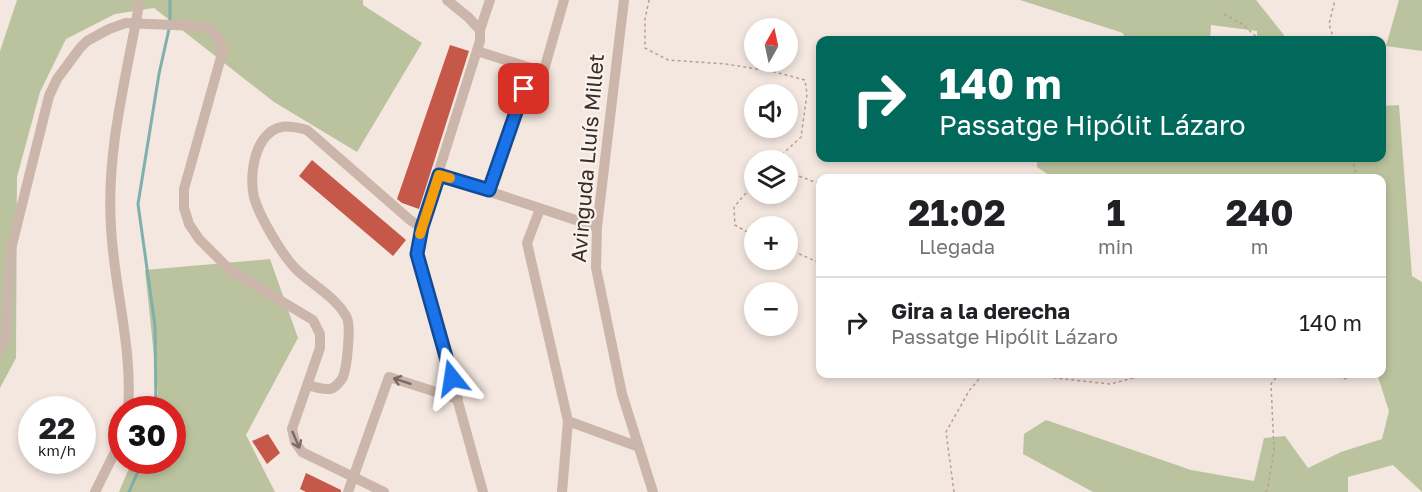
<!DOCTYPE html>
<html lang="es">
<head>
<meta charset="utf-8">
<style>
	body { margin:0; font-family:"Golos Text",sans-serif; background:#f6f6f6; color:#202124; height:100vh; display:flex; flex-direction:column; font-size:22px; white-space:nowrap }
	* { box-sizing:border-box; margin:0 }
	p { font-size:20px; color:#757577 }
	.icon { flex:none; width:33px; height:33px; fill:none; stroke:currentColor; stroke-width:2; stroke-linecap:round; stroke-linejoin:round }
	.map { position:relative; flex:1; overflow:hidden }
	.drawer { position:absolute; left:816px; top:174px; width:570px; height:204px; display:flex; flex-direction:column; background:#fff; border-radius:12px; box-shadow:0 3px 9px #0003 }
	.drawer>* { flex:none }
	.banner { position:absolute; left:816px; top:36px; width:570px; height:126px; border-radius:12px; box-shadow:0 3px 9px #0003; background:#00695c; color:#fff; overflow:hidden }
	.needle { width:39px; rotate:9deg }
	.controls { position:absolute; left:744px; top:18px; display:grid; gap:12px }
	.controls a { display:grid; place-items:center; width:54px; height:54px; border-radius:50%; background:#fff; box-shadow:0 3px 9px #0003; font-size:30px }
	.speed { position:absolute; left:18px; top:396px; display:flex; gap:12px; font-size:30px; font-weight:700; text-align:center }
	.speed>* { display:grid; place-content:center; width:78px; height:78px; border-radius:50%; background:#fff; box-shadow:0 3px 9px #0003; line-height:1 }
	.speed small { font-size:15px; font-weight:400 }
	.speed .limit { border:9px solid #d22; background:#fff; color:#111 }
	.pin { position:absolute; display:grid; place-items:center; width:51px; height:51px; color:#fff; margin:-26px; border-radius:12px; box-shadow:0 3px 9px #0006 }
	.me { position:absolute; width:66px; margin:-33px; rotate:345deg; stroke-linejoin:round; filter:drop-shadow(0 0 4px #0008) }
	.turn { display:flex; align-items:center; gap:21px; height:126px; padding:0 24px; font-size:27px }
	.turn .icon { width:78px; height:78px; stroke-width:2.5 }
	.turn b { display:block; font-size:42px; line-height:51px }
	.eta { display:flex; justify-content:space-evenly; align-items:center; height:102px; text-align:center }
	.eta b { font-size:36px; font-weight:700; line-height:42px }
	ul { padding:0; list-style:none }
	li { display:flex; align-items:center; gap:18px; height:90px; padding:0 24px; border-top:2px solid #e0e0e0 }
	li div { flex:1 }
	li b { display:block; font-size:22px }
	li em { font-style:normal }
	.map>svg:first-child { display:block }
	.green { fill:#bbc39e }
	.lines { fill:none; stroke-linecap:round; stroke-linejoin:round }
	.stream { stroke:#7eb0ac; stroke-width:3 }
	.building { fill:#c6584a }
	.path { stroke:#b89f95; stroke-width:1.5; stroke-dasharray:3 3; stroke-linecap:butt }
	.minor { stroke:#ccb5aa; stroke-width:10 }
	.oneway { stroke:#7b6a64 }
	.route-casing { stroke:#114b97; stroke-width:15 }
	.route { stroke:#1a73e8; stroke-width:10 }
	.slow { stroke:#f59e0b; stroke-width:10 }
	.labels { text-anchor:middle; stroke-width:4.5; stroke-linejoin:round; paint-order:stroke }
	.street-label { font-size:21px; fill:#392d2a; stroke:#faf2ec }
</style>
</head>
<body>
<div class="map">
<svg width="1422" height="492" viewBox="0 0 1422 492">
	<rect width="100%" height="100%" fill="#f3e7df"/>
	<path class="green" d="M17,0H363V5L422,43L357,152L274,102L154,8L115,14L66,39L40,92L17,177L16,358L0,388V51Z
		M1020,0H1256L1284,35L1285,40H1257V31L1211,25L1210,40H1125L1123,33Z
		M1399,0H1422V51L1386,46Z
		M1399,105L1412,276L1422,282V492L1393,465L1348,477V492H1093L1023,454L1024,434L1046,420L1191,470L1254,481L1264,438L1285,436L1308,468L1341,452L1382,439L1389,411L1378,377L1370,374H1382V178H1053L1037,167V158H1382V106Z
		M270,259L298,338L246,435L275,492H119L132,461L172,460V410L152,409L158,394L145,270Z"/>
	<g class="lines">
		<path class="stream" d="M170,0V22
			M156,410L155,326L138,204L159,74L169,29
			M129,492L143,460"/>
	</g>
	<path class="building" d="M450,45L469,51L419,209L402,203L397,199Z
		M312,160L406,240L393,256L299,176Z
		M268,434L280,453L267,464L252,441Z
		M306,473L341,490V492H306L300,489Z"/>
	<g class="lines">
		<path class="path" d="M649,0L645,19V48L668,60L726,64L775,72L805,80L807,94L801,137L776,160
			M1224,14L1242,24L1260,40
			M1334,40L1329,24L1335,0
			M1352,158L1357,178
			M788,172L820,184
			M754,184L734,207L735,225L754,236
			M788,249L820,263
			M1042,374L1055,378L1110,384L1149,374
			M1320,374L1347,379L1348,374
			M954,492L946,432L969,391L983,374
			M1266,492L1268,487L1274,450L1271,384L1279,374"/>
		<path class="minor" d="M447,0L468,17L480,30V41L421,227L417,254L483,492
			M624,0L597,227L596,268L622,394L653,492
			M480,30L490,0
			M477,51L531,68L544,70L564,0
			M439,175L597,227
			M489,190L531,68
			M540,209L527,243L568,421L562,492
			M0,350L6,336L11,249L49,96L57,79L80,48L87,41L109,29L126,23L196,26L212,30L218,38L223,50L184,189V208L189,224L199,239L231,271L313,320L320,334V348L292,429L295,442L302,452L384,492
			M307,385C313,386 323,390 330,389C335,388 341,381 343,377C347,367 351,327 347,318C337,298 314,286 298,271C283,257 259,216 254,197C250,180 253,154 263,140C275,123 289,125 307,130L410,220L421,227
			M128,410C133,348 114,288 111,227C106,151 126,79 139,5L137,0
			M568,421L639,447
			M95,492L122,438
			M348,492L389,377L458,399"/>
	</g>
	<defs><path id="oneway-shaft" d="M-6 0H5M1.5-3L5.5 0L1.5 3" fill="none" stroke-width="1.6" stroke-linecap="round" stroke-linejoin="round" transform="scale(1.5)"/></defs>
	<g class="oneway">
		<use href="#oneway-shaft" transform="translate(402 381) rotate(-162)"/>
		<use href="#oneway-shaft" transform="translate(296 440) rotate(67)"/>
	</g>
	<g class="lines">
		<defs>
			<path id="route" d="M452,378L417,254L422,227L439,175L489,190L524,89"/>
		</defs>
		<use href="#route" class="route-casing"/>
		<use href="#route" class="route"/>
		<path class="slow" d="M420,234L439,175L450,178"/>
	</g>
	<g class="labels">
		<g class="street-label">
			<text transform="translate(588 158) rotate(-85)" y="7">Avinguda Lluís Millet</text>
		</g>
	</g>
</svg>
<div class="controls">
<a><svg class="needle" viewBox="-14 -14 28 28"><path d="M0-13l5 13h-10z" fill="#e53935"/><path d="M0 13l5-13h-10z" fill="#757577"/></svg></a>
<a><svg class="icon" aria-label="sound" viewBox="0 0 24 24"><path d="M4 9h4l5-4v14l-5-4H4zM17 9q2 3 0 6"/></svg></a>
<a><svg class="icon" aria-label="layers" viewBox="0 0 24 24"><path d="M12 4l9 5-9 5-9-5zM3 14l9 5 9-5"/></svg></a>
<a>+</a>
<a>−</a>
</div>
<div class="speed"><div>22<small>km/h</small></div><div class="limit">30</div></div>
<div class="pin" style="left:524px;top:89px;background:#d93025"><svg class="icon" aria-label="arrive" viewBox="0 0 24 24"><path d="M6 21V4h12l-3 4 3 4H6"/></svg></div>
<svg class="me" style="left:452px;top:378px" viewBox="-20 -20 40 40"><path d="M0-17L14 15 0 8-14 15z" fill="#1a73e8" stroke="#fff" stroke-width="4"/></svg>
<div class="banner">
<div class="turn"><svg class="icon" aria-label="right" viewBox="0 0 24 24"><path d="M7 20v-9h11M14 6l5 5-5 5"/></svg><div><b>140 m</b>Passatge Hipólit Lázaro</div></div>
</div>
<section class="drawer">
<div class="eta">
<div><b>21:02</b><p>Llegada</p></div>
<div><b>1</b><p>min</p></div>
<div><b>240</b><p>m</p></div>
</div>
<ul>
<li><svg class="icon" aria-label="right" viewBox="0 0 24 24"><path d="M7 20v-9h11M14 6l5 5-5 5"/></svg><div><b>Gira a la derecha</b><p>Passatge Hipólit Lázaro</p></div><em>140 m</em></li>
</ul>
</section>
</div>
</body>
</html>
